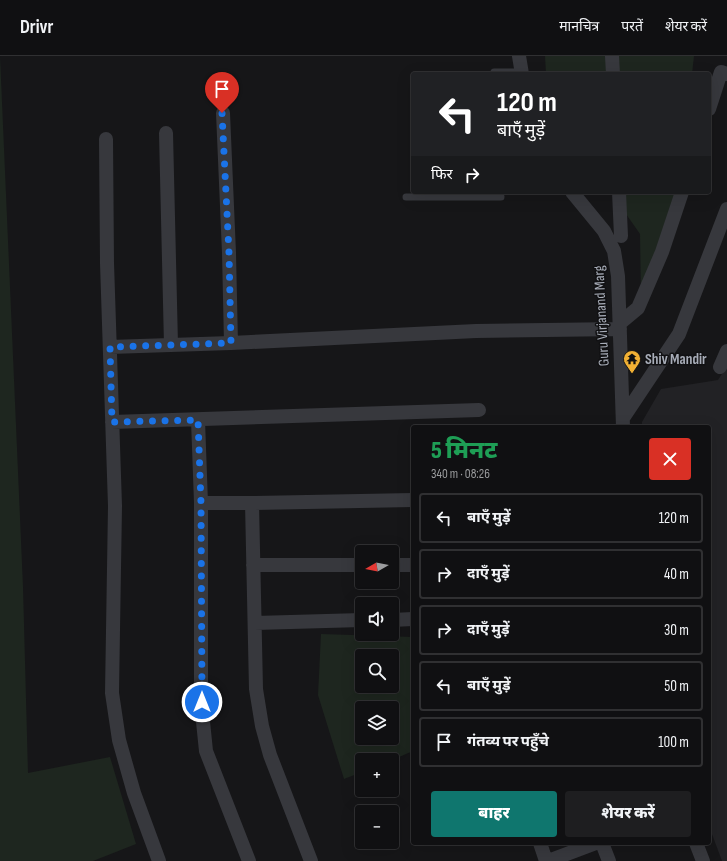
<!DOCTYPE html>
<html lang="hi">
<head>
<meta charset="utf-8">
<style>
	body { margin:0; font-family:"Sofia Sans Condensed","Noto Sans Devanagari",sans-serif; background:#1e1e20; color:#f1f3f6; height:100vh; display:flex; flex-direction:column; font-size:15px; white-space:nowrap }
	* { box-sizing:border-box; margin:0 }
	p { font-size:13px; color:#9c9d9f }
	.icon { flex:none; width:22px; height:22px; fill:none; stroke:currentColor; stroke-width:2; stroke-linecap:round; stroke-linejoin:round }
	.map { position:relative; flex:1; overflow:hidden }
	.details { position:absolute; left:411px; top:369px; width:300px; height:420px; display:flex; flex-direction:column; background:#101012; border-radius:4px; box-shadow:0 4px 16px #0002,0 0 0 1px #303032 }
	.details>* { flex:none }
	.top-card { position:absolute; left:411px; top:16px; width:300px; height:122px; border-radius:4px; box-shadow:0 4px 16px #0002,0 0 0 1px #303032; background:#202124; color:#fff; overflow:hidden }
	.needle { width:26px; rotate:261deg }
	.controls { position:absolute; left:355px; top:489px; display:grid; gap:8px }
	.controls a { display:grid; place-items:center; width:44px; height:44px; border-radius:4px; background:#101012; box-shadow:0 4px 16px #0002,0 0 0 1px #303032; font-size:20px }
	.pin { position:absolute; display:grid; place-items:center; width:34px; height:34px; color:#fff; margin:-41px -17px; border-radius:50% 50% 50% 0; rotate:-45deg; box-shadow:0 0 4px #0007 }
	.pin .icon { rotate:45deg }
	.me { position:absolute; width:44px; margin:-22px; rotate:0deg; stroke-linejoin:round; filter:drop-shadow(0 0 3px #0008) }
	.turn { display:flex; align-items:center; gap:14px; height:84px; padding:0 20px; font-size:18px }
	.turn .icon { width:52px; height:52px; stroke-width:2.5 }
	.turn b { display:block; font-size:28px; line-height:34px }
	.then { display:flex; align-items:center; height:38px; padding:0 20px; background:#0003; gap:8px; font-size:15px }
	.round { display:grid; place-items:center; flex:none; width:42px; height:42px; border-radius:4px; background:#1e1e20 }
	.headline { display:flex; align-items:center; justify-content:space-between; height:68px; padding:0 20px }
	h1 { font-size:24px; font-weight:800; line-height:30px; color:#1e9e55 }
	.primary-button { display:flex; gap:8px; margin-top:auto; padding:8px 20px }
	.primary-button a { flex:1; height:46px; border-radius:4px; background:#0f766e; color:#fff; font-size:16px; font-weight:800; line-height:46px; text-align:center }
	.primary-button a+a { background:#1e1e20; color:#f1f3f6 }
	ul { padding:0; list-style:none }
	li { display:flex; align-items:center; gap:12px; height:50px; margin:0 8px 6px; padding:0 12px; border:2px solid #303032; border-radius:4px }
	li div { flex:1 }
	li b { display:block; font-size:15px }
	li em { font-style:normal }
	header { display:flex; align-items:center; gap:24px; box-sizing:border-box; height:56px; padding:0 20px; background:#101012; border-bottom:1px solid #303032 }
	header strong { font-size:19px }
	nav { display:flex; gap:22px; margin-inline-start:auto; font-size:14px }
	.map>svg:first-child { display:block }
	.built { fill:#222225 }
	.green { fill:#1e261f; fill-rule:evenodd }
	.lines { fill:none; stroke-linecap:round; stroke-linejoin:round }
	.lane { stroke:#37383d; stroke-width:7 }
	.street { stroke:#37383d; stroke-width:14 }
	.route { stroke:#1a73e8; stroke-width:7; stroke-dasharray:0 12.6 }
	.labels { text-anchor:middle; stroke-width:3; stroke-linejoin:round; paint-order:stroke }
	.street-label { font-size:15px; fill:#a8adb8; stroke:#111113 }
	.poi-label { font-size:15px; font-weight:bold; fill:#a8adb8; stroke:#111113; text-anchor:start }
</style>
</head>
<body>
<header>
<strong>Drivr</strong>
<nav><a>मानचित्र</a><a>परतें</a><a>शेयर करें</a></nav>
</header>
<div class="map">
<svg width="727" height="805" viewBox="0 0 727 805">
	<rect width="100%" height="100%" fill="#161618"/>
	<path class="built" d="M727,310V805H722L709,770V371H642V366L661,333L718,324Z"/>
	<path class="green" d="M0,0L23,531L28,717L110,701L136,788L93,805H0Z
		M545,0H694L692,18H546Z
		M617,136H678L641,240L640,178L617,145Z
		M321,578L413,581V695L392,704H362V716L344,723L318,639ZM362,600H392V630H362ZM362,652H392V682H362Z"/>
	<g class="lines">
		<path class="lane" d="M494,18V16H522
			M406,141H501L500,136"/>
		<path class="street" d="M519,0L522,18
			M612,0L613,18
			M709,53L721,16L727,18
			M223,57L229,197L231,287
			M166,77L171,289
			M106,83L107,207L115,450L112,637L119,684L134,737L159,805
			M572,136L604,175L614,195L618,220L623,371
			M619,136L621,180
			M620,267L638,252L662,196L682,136
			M110,291L231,287L476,275L620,273
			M720,311L727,295
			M623,362L679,278L727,153
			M198,364L201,447V646L206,695L249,805
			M112,366L479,354
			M201,447H252L413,444
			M252,447L256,633L262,670L270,699L311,805
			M253,509H362
			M392,509H413
			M392,564L413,563
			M255,567L362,564
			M540,787L546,805
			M602,787L609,805
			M696,787L703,805
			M548,805L596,787"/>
	</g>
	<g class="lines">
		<path class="route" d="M202,646L201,447L198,364L112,366L110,291L231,287L229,197L222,57"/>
	</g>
	<defs>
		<symbol id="temple-pin" viewBox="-11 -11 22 30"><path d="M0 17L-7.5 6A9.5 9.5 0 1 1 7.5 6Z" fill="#f2b134" stroke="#111113"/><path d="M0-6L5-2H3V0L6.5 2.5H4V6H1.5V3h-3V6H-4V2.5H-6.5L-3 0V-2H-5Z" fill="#111"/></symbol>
	</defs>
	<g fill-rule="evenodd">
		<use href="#temple-pin" x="622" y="293" width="20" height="27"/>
	</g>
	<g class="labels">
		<g class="street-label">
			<text transform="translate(601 260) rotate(-93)" y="5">Guru Virjanand Marg</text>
		</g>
		<g class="poi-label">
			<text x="645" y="308">Shiv Mandir</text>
		</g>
	</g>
</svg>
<div class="controls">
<a><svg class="needle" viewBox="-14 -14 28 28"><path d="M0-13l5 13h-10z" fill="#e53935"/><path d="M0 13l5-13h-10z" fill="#9c9d9f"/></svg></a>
<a><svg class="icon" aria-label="sound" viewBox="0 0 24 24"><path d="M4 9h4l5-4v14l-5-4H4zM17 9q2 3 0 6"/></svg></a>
<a><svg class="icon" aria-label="search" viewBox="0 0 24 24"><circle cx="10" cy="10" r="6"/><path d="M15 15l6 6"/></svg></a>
<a><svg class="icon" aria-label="layers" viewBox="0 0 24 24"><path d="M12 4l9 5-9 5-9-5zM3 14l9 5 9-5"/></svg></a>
<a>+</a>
<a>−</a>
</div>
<div class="pin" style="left:222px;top:57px;background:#d93025"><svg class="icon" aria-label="arrive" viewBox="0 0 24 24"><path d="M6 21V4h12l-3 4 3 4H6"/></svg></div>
<svg class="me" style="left:202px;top:646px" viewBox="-20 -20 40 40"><circle r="17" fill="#1a73e8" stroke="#fff" stroke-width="3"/><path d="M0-11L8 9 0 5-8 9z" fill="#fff"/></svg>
<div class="top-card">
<div class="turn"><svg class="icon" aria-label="left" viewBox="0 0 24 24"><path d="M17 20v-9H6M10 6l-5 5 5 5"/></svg><div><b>120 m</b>बाएँ मुड़ें</div></div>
<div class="then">फिर<svg class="icon" aria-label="right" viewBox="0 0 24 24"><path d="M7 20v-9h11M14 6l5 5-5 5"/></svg></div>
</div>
<section class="details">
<div class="headline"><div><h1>5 मिनट</h1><p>340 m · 08:26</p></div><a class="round" style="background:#d93025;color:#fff"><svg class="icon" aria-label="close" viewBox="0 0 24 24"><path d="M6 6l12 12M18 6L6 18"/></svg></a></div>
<ul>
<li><svg class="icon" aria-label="left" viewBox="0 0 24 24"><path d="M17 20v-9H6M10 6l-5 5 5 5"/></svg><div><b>बाएँ मुड़ें</b></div><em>120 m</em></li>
<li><svg class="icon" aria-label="right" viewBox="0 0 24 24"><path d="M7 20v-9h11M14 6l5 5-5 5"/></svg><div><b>दाएँ मुड़ें</b></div><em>40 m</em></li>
<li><svg class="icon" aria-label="right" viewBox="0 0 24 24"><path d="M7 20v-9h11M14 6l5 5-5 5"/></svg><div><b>दाएँ मुड़ें</b></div><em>30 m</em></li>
<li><svg class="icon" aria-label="left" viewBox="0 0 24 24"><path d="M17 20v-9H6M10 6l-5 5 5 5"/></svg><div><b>बाएँ मुड़ें</b></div><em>50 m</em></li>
<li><svg class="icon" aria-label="arrive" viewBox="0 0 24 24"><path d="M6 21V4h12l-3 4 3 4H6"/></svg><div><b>गंतव्य पर पहुँचे</b></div><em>100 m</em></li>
</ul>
<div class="primary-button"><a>बाहर</a><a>शेयर करें</a></div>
</section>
</div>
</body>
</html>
